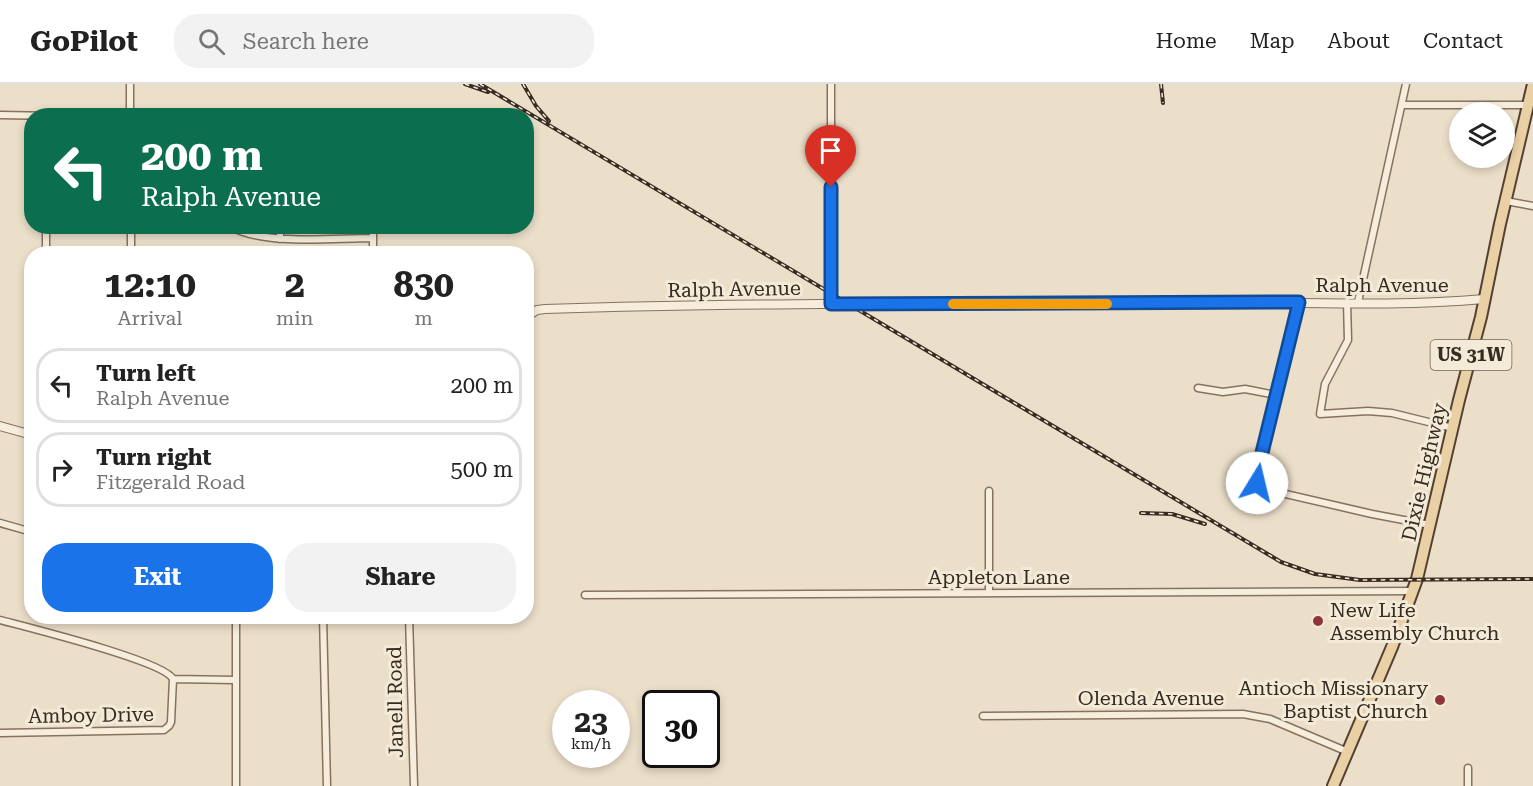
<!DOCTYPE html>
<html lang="en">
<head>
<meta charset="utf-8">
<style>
	body { margin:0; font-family:"Roboto Serif",serif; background:#f2f2f2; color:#222; height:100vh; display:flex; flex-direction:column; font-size:22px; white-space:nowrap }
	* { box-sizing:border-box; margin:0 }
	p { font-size:20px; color:#767676 }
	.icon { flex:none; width:33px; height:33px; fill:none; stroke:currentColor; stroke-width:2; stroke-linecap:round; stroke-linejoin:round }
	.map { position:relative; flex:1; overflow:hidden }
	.details { position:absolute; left:24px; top:162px; width:510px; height:378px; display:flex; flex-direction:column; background:#fff; border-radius:24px; box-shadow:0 3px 9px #0003 }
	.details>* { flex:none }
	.top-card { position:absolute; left:24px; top:24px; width:510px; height:126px; border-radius:24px; box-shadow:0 3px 9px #0003; background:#0b6e4f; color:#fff; overflow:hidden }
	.fabs { position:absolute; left:1449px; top:18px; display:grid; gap:12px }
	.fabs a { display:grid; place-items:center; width:66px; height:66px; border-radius:50%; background:#fff; box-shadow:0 3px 9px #0003; font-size:30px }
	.speed { position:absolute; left:552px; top:606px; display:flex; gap:12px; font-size:30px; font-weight:700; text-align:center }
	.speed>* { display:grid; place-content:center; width:78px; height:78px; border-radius:50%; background:#fff; box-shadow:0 3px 9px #0003; line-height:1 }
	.speed small { font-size:15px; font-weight:400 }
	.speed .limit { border:3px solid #111; border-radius:9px; background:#fff; color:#111 }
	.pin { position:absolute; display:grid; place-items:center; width:51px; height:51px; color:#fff; margin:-62px -26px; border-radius:50% 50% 50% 0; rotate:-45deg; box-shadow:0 0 6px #0007 }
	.pin .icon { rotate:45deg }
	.me { position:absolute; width:66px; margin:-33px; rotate:9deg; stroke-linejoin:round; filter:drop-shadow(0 0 4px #0008) }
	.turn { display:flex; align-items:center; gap:21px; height:126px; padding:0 18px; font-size:27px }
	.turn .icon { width:78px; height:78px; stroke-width:2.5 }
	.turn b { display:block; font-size:42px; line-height:51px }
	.eta { display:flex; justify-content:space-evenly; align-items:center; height:102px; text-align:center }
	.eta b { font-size:36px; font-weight:700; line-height:42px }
	.action { display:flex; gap:12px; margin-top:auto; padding:12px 18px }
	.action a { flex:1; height:69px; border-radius:24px; background:#1a73e8; color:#fff; font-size:24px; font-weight:700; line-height:69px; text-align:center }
	.action a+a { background:#f2f2f2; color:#222 }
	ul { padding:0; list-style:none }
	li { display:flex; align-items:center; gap:18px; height:75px; margin:0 12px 9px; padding:0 6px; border:3px solid #e0e0e0; border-radius:24px }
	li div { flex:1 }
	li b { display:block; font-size:22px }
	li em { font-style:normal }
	header { display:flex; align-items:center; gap:36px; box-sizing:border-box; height:84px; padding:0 30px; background:#fff; border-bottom:2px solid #e0e0e0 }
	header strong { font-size:28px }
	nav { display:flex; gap:33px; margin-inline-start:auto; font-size:21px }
	.search { width:420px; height:54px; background:#f2f2f2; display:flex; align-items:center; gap:15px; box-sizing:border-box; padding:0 21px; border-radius:24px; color:#767676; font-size:22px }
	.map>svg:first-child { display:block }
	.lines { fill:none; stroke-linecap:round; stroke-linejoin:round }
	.minor-casing { stroke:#86725f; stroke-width:9 }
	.tertiary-casing { stroke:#86725f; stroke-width:10 }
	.primary-casing { stroke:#544033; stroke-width:14 }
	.minor { stroke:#f6eddc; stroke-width:6 }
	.tertiary { stroke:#f6eddc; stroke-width:8 }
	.primary { stroke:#ead0a5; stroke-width:10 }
	.rail-casing { stroke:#382b21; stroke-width:4 }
	.rail { stroke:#f3ead8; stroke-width:1.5; stroke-dasharray:4.5; stroke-linecap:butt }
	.route-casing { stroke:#114b97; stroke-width:15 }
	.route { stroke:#1a73e8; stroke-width:10 }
	.slow { stroke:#f59e0b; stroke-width:10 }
	.poi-dot { fill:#90343a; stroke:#f3ead8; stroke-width:2 }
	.labels { text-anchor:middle; stroke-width:6; stroke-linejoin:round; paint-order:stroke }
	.shield { fill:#f3ead8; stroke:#706458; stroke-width:1.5 }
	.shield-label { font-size:18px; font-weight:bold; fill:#382b21 }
	.street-label { font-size:20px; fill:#382b21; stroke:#f3ead8 }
	.poi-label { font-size:20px; fill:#382b21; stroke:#f3ead8; text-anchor:start }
</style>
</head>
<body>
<header>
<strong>GoPilot</strong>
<div class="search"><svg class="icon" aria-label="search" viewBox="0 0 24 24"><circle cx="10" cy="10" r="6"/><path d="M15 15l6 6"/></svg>Search here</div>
<nav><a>Home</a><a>Map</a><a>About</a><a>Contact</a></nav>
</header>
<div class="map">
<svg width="1533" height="702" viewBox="0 0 1533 702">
	<rect width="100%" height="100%" fill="#ebdfc9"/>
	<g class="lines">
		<defs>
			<path id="minor" d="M130,0V32
				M831,0V220
				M1402,21H1528
				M0,31L57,32
				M1506,117L1533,122
				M131,142V170
				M229,142C266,162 330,154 373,154
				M280,142V155
				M373,142V170
				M46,170V142
				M1299,218L1258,385V401L1264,405L1372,430L1430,441
				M1347,218L1348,256L1325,300L1320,330L1368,327L1392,329L1453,344
				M1358,218L1406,0
				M1198,304L1223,308L1245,305L1276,311
				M989,407V509
				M0,439L32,448
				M585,511L1413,507
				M236,532V702
				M323,532L327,702
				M409,532L414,702
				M0,536C26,543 164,577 173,595L235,596
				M983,632L1243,630L1270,635L1348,668
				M0,649L164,646L169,642L171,638L173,595
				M1468,702V684"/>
			<path id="tertiary" d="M526,233L537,226L545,225C768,218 992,220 1215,218C1304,218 1395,223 1484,215
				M0,342L32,351"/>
			<path id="primary" d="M1333,702L1392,563L1417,495L1459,316L1481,233L1500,140L1533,0"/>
		</defs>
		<use href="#minor" class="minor-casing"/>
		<use href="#tertiary" class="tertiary-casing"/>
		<use href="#primary" class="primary-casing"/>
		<use href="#minor" class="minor"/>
		<use href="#tertiary" class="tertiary"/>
		<use href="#primary" class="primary"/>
		<defs>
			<path id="rail" d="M465,0L488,8
				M480,0L1281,478L1315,490L1360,496L1533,495
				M523,0L536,22L549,37
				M1161,0L1163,19
				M1141,429L1172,430L1205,440"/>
		</defs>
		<use href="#rail" class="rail-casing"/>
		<use href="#rail" class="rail"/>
	</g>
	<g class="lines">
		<defs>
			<path id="route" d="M831,103V220L1299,218L1258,385L1257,399"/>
		</defs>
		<use href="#route" class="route-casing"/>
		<use href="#route" class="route"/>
		<path class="slow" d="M953,220H1107"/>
	</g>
	<g class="poi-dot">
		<circle cx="1318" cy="537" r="6"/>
		<circle cx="1440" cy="616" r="6"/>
	</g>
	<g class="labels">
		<rect class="shield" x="1430.5" y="256" width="81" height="30" rx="4.5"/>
		<g class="shield-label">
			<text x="1471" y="277">US 31W</text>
		</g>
		<g class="street-label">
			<text x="1382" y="208">Ralph Avenue</text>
			<text transform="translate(734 205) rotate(-1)" y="7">Ralph Avenue</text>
			<text transform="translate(1424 388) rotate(-77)" y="7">Dixie Highway</text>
			<text x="999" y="500">Appleton Lane</text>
			<text x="1151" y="621">Olenda Avenue</text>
			<text transform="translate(395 618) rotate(-91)" y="7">Janell Road</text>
			<text transform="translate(91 631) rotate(-1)" y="7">Amboy Drive</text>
		</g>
		<g class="poi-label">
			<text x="1330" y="533">New Life<tspan x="1330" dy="23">Assembly Church</tspan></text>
			<text x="1428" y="611" text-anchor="end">Antioch Missionary<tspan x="1428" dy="23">Baptist Church</tspan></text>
		</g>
	</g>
</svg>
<div class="fabs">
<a><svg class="icon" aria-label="layers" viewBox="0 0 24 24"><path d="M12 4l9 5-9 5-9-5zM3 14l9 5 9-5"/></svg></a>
</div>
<div class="speed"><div>23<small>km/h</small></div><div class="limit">30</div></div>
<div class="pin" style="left:831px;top:103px;background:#d93025"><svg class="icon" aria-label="arrive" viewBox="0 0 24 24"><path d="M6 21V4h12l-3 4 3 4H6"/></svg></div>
<svg class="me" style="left:1257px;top:399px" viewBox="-20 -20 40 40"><circle r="19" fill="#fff"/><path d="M0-13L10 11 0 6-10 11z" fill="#1a73e8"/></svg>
<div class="top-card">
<div class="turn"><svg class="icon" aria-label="left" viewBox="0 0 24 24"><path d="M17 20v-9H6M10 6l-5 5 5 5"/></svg><div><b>200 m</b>Ralph Avenue</div></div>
</div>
<section class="details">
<div class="eta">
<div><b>12:10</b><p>Arrival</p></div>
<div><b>2</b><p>min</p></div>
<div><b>830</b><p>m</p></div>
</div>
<ul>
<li><svg class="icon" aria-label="left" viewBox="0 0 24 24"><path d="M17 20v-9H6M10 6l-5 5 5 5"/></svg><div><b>Turn left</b><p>Ralph Avenue</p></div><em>200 m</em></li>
<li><svg class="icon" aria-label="right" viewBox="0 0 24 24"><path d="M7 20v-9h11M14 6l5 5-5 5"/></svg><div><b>Turn right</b><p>Fitzgerald Road</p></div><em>500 m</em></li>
</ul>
<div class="action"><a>Exit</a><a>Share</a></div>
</section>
</div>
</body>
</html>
